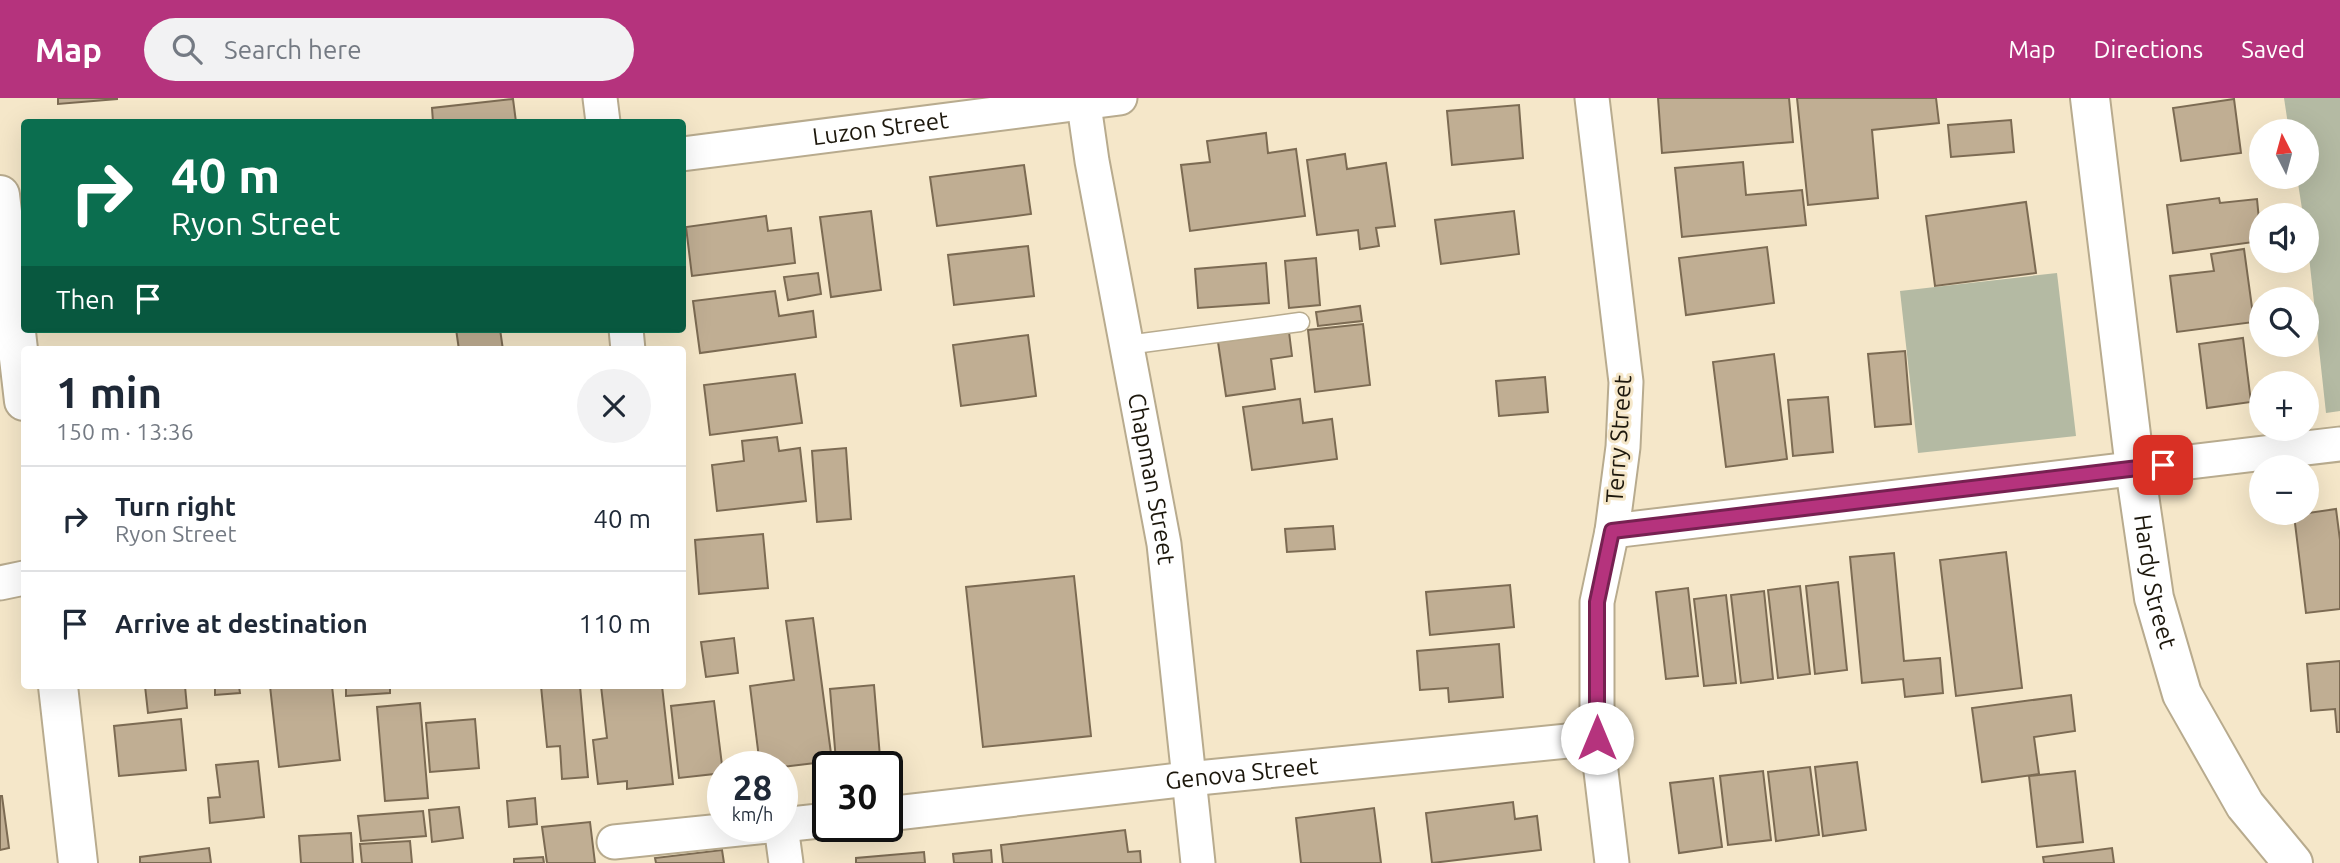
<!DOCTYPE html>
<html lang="en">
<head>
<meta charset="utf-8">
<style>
	body { margin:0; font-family:Ubuntu,sans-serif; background:#f2f2f3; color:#1f2937; height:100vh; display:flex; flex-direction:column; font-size:26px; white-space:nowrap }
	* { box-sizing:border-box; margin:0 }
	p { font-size:23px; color:#747a83 }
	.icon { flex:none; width:38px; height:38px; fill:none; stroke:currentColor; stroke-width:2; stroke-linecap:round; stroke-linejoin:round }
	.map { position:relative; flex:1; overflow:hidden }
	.drawer { position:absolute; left:21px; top:248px; width:665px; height:343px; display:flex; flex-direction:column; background:#fff; border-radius:7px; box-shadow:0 7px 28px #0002 }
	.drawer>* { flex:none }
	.hud { position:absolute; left:21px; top:21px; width:665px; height:214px; border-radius:7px; box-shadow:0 7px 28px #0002; background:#0b6e4f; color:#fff; overflow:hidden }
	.needle { width:46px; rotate:354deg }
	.buttons { position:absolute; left:2249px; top:21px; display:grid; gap:14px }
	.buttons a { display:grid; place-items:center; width:70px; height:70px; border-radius:50%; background:#fff; box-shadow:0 7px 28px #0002; font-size:35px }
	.speed { position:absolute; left:707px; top:653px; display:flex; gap:14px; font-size:35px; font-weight:700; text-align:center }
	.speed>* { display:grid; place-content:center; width:91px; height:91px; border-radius:50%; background:#fff; box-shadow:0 7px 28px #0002; line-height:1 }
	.speed small { font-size:18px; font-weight:400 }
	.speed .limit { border:4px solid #111; border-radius:10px; background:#fff; color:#111 }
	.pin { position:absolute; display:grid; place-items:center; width:60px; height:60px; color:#fff; margin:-30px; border-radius:14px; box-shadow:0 4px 10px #0006 }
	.me { position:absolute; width:77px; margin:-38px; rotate:0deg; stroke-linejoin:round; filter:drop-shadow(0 0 5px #0008) }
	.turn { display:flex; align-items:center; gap:24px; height:147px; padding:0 35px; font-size:32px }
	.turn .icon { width:91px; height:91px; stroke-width:2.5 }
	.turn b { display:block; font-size:49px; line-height:60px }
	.then { display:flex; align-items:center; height:66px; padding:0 35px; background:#0003; gap:14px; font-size:26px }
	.round { display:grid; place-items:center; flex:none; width:74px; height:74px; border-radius:37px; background:#f2f2f3 }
	.head { display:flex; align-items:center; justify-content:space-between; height:119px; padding:0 35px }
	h1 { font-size:42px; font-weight:600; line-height:52px }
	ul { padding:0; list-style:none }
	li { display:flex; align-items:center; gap:21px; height:105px; padding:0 35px; border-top:2px solid #e0e1e3 }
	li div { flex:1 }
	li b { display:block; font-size:26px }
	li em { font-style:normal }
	header { display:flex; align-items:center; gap:42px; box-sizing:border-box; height:98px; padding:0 35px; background:#b5337d; color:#fff }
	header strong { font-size:33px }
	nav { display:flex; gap:38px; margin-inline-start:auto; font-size:24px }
	.search { width:490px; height:63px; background:#f2f2f3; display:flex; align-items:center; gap:18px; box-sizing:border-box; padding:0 24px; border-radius:38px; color:#747a83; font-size:26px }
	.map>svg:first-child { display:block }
	.green { fill:#b4baa3 }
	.building { fill:#c0ae93; stroke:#7c6b53; stroke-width:2 }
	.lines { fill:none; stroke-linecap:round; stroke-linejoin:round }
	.lane-casing { stroke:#b8ab8e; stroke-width:21 }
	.street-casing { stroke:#b8ab8e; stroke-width:37 }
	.secondary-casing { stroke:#b8ab8e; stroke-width:42 }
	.lane { stroke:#fff; stroke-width:18 }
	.street { stroke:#fff; stroke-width:33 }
	.secondary { stroke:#fff; stroke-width:38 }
	.route-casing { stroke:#762151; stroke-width:18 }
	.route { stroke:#b5337d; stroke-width:12 }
	.labels { text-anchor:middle; stroke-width:6; stroke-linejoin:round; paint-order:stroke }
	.street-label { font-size:24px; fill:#1c170c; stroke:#f5e7c9 }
</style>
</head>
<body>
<header>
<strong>Map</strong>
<div class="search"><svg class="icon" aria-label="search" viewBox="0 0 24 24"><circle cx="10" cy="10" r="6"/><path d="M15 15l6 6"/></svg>Search here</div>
<nav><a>Map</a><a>Directions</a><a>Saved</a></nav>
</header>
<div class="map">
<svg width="2340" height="765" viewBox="0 0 2340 765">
	<rect width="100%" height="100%" fill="#f5e7c9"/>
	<path class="green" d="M2284,0H2340V313L2326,315L2307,140L2306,117H2303L2297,79H2306V33H2289Z
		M2057,175L2076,338L1918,355L1900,193Z"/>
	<path class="building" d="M58,0H117V1L58,6Z
		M1658,0H1789L1793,44L1662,55Z
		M1797,0H1936L1939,25L1872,32L1878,100L1808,107Z
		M513,1L516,24H433L432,10Z
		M2234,1L2241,55L2181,63L2173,10Z
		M1519,7L1523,60L1452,67L1447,13Z
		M2011,22L2014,54L1951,59L1948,27Z
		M1266,35L1268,55L1296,51L1305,118L1190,133L1181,67L1210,64L1207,43Z
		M1345,56L1347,71L1386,65L1395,128L1376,130L1379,148L1360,151L1358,132L1317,137L1307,62Z
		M1743,64L1746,97L1802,92L1806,127L1682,139L1675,70Z
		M1024,67L1031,116L937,128L930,79Z
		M2219,100L2220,105L2257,101L2261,143L2173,155L2167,107Z
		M2026,104L2036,175L1935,188L1926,118Z
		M871,113L881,192L831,199L820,119Z
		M1514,113L1519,156L1441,166L1435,122Z
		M766,118L768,133L791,130L795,165L692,178L686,129Z
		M1028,148L1034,198L954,207L948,157Z
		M1767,149L1774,205L1686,217L1679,160Z
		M2244,151L2254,224L2177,234L2170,178L2214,173L2211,156Z
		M1316,160L1320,207L1289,210L1285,163Z
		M1266,165L1269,205L1198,210L1195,171Z
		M818,175L821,196L788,202L784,179Z
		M775,193L779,218L813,213L816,239L700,255L693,203Z
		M1360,208L1362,223L1318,228L1316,214Z
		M1363,226L1370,287L1315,294L1308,232Z
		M456,231H500L503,252H459Z
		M1289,234L1292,258L1271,261L1275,291L1226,298L1218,244Z
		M1028,237L1036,298L961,308L953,247Z
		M2243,240L2251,304L2207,310L2199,246Z
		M1905,253L1911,326L1875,329L1868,256Z
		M1774,256L1787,361L1726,369L1713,264Z
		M795,276L802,325L710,337L704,287Z
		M1545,279L1548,314L1499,318L1496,283Z
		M1828,299L1833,354L1793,358L1788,302Z
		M1300,301L1303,325L1332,321L1337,361L1252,372L1243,309Z
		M777,339L779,353L800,350L806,403L717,413L712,367L744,363L742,343Z
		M846,350L851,421L817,424L812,353Z
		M2336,411L2340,442V511L2306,515L2294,417Z
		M1333,428L1335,451L1287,454L1285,431Z
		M763,436L768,490L699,496L695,442Z
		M2006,454L2022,590L1956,598L1940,462Z
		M1894,455L1904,563L1940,560L1943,595L1905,599L1903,581L1862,585L1850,459Z
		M1074,478L1091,638L983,649L966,489Z
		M1838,484L1847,572L1815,576L1806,488Z
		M1510,487L1514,529L1430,537L1426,494Z
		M1800,488L1810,576L1778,580L1768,492Z
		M1688,490L1698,578L1666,581L1656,494Z
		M1764,493L1773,581L1741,585L1731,497Z
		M1726,497L1736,585L1704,588L1694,501Z
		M813,520L832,663L782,669L760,668L750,588L794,582L786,523Z
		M734,540L738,575L706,579L701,544Z
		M1499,546L1503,599L1449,604L1448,590L1420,592L1417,553Z
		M2340,563V634H2337L2335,611L2311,613L2307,566Z
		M874,587L880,659L836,663L830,591Z
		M145,588H185L187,610L148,615Z
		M215,588H239L240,595L215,597Z
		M270,588H332L340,662L279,669Z
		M346,588H390V595L346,598Z
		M541,588H580L588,679L562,681L560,648L547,649Z
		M601,588H662L673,686L627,691V683L598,686L593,642L607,640Z
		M2071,597L2075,633L2034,639L2039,676L1982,684L1972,610Z
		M714,603L723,675L679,680L671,608Z
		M420,605L428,700L385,703L377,609Z
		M181,621L186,672L119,678L114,628Z
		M475,621L479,670L430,674L426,625Z
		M258,663L264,719L210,725L208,700L220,699L216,667Z
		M1857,664L1866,732L1823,738L1815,669Z
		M1810,669L1819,737L1776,743L1768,674Z
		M1763,673L1771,742L1728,747L1720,678Z
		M2075,673L2083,744L2037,749L2029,678Z
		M1713,680L1722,749L1679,755L1670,685Z
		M0,698H2L9,750L0,752Z
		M535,700L537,726L509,729L507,703Z
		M1513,704L1515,721L1537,718L1541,752L1432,765L1426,715Z
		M459,709L463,740L432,744L429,712Z
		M1374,710L1381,765H1301L1296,720Z
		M423,713L426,738L361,743L358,718Z
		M590,724L595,765H547L542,729Z
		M1125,732L1128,754L1140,753L1141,765H1003L1001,747Z
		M351,735L353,765H301L299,738Z
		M410,743L412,765H362L360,746Z
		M209,750L211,765H140V759Z
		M2112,750L2114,765H2044L2043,759Z
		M722,752L724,765H656L655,760Z
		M991,752L992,765H954L953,756Z
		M924,754L925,765H856V760Z
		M543,759L544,765H514V761Z"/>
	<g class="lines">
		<defs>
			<path id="lane" d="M1127,247L1300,224"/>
			<g id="street">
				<path d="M600,0L603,24"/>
				<path id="s1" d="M1083,0L1092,63L1164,446L1198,765"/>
				<path d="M1592,0L1626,284L1623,349L1612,433L1597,504V640L1612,765"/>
				<path id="s2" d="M682,56L1120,0"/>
				<path d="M626,231L628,252"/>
				<path d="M1612,433L2340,346"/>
				<path d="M0,485L24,480"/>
				<path id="s3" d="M887,716L1188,681L1597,640"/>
				<path d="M782,727L828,722"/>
				<path d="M781,728L786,765"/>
				<path d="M614,744L769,728"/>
			</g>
			<g id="secondary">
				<path id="s4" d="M2090,0L2135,370L2154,500L2182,596L2245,707L2293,765"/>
				<path d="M0,97L24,303"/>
				<path d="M58,588L78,765"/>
			</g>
		</defs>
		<use href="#lane" class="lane-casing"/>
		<use href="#street" class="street-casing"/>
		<use href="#secondary" class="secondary-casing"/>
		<use href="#lane" class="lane"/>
		<use href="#street" class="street"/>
		<use href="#secondary" class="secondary"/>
	</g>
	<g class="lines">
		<defs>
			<path id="route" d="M1597,640V504L1612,433L2163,367"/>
		</defs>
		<use href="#route" class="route-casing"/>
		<use href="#route" class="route"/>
	</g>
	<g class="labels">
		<g class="street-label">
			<text dy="8" stroke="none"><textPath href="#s2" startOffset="200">Luzon Street</textPath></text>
			<text transform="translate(1619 341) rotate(-86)" y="8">Terry Street</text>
			<text dy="8" stroke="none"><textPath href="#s1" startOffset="387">Chapman Street</textPath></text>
			<text dy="8" stroke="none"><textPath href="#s4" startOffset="488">Hardy Street</textPath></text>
			<text dy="8" stroke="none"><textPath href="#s3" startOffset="357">Genova Street</textPath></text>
		</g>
	</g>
</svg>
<div class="buttons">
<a><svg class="needle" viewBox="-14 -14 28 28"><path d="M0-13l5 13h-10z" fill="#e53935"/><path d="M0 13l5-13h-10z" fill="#747a83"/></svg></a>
<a><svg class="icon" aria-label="sound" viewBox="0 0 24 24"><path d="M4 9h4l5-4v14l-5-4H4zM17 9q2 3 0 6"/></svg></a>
<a><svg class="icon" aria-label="search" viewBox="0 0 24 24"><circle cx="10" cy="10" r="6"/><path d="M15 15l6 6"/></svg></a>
<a>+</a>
<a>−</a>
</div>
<div class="speed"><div>28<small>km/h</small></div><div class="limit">30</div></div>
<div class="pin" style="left:2163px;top:367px;background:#d93025"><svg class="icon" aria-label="arrive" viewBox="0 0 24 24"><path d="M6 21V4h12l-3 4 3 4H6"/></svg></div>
<svg class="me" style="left:1597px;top:640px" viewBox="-20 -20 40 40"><circle r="19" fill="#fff"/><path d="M0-13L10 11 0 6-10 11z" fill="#b5337d"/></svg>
<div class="hud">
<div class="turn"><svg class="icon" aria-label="right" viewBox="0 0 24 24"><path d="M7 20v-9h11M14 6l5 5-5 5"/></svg><div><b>40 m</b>Ryon Street</div></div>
<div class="then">Then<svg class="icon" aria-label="arrive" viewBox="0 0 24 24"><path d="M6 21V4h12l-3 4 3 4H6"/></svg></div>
</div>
<section class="drawer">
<div class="head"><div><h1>1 min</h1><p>150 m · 13:36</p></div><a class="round"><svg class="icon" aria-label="close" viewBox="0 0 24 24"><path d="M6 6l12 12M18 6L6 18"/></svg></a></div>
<ul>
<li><svg class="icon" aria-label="right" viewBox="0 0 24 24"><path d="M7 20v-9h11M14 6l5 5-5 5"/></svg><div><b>Turn right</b><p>Ryon Street</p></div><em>40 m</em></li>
<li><svg class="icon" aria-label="arrive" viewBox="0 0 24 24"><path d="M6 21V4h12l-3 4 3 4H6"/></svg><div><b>Arrive at destination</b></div><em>110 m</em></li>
</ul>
</section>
</div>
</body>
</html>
